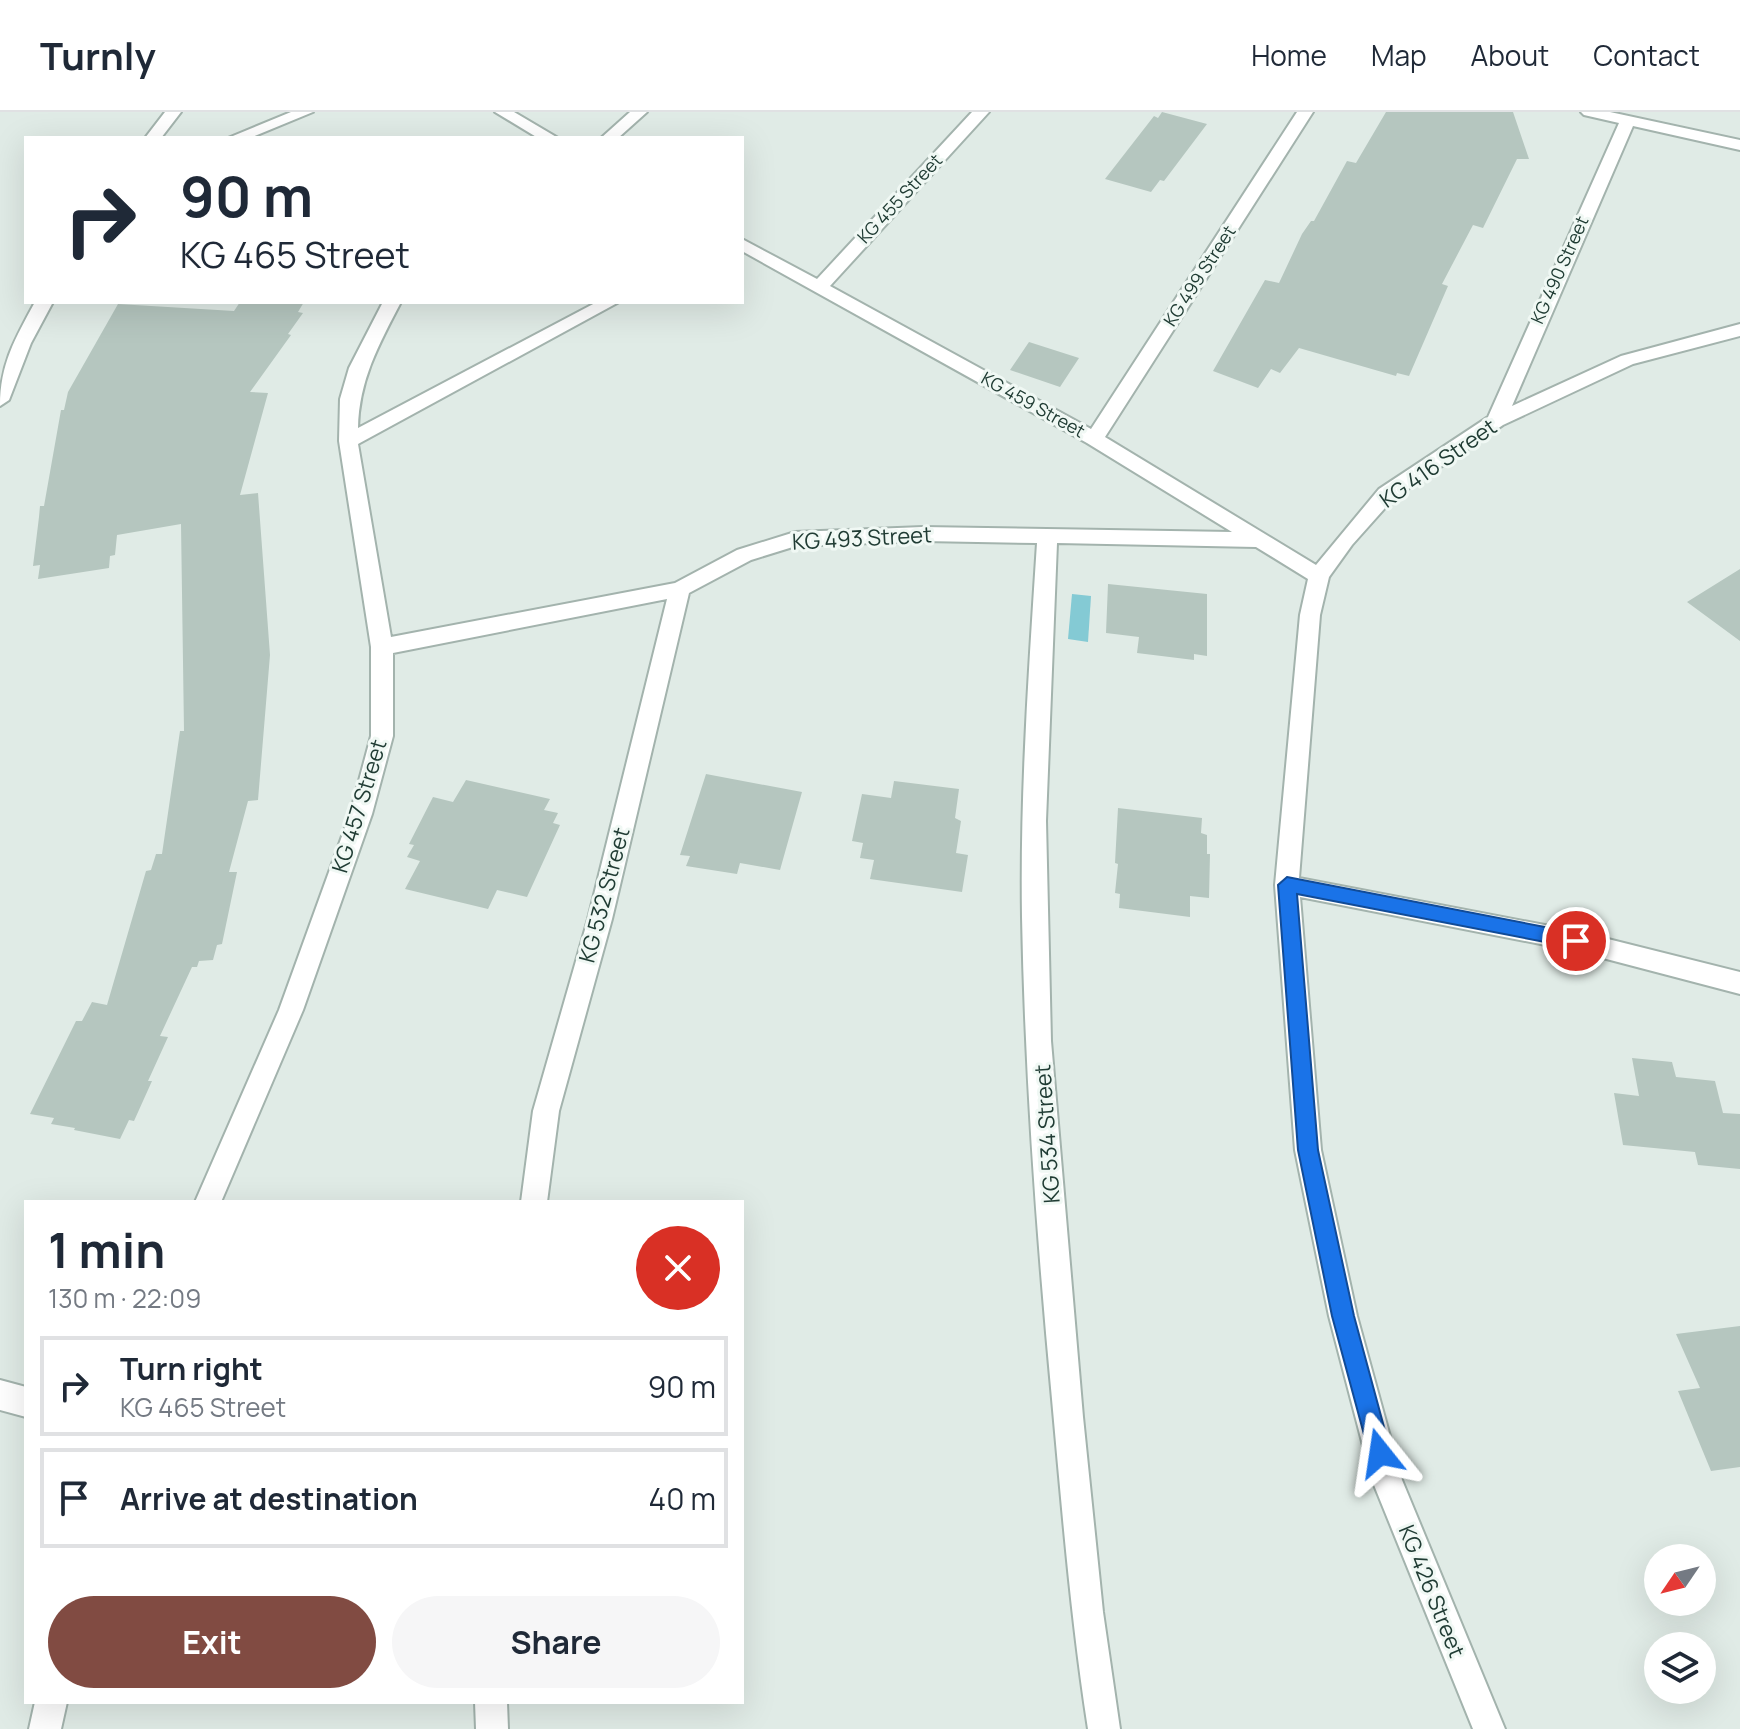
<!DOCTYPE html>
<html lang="en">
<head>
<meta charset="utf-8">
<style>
	body { margin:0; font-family:Manrope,sans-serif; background:#f6f6f7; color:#1f2937; height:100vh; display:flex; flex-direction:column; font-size:30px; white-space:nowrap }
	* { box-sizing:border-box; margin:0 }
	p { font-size:26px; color:#747a83 }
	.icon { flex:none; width:44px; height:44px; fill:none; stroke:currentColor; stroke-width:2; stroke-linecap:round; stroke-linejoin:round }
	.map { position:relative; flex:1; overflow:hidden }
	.side { position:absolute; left:24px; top:1088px; width:720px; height:504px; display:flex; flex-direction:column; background:#fff; border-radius:0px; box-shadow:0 8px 32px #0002 }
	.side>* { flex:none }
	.hud { position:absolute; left:24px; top:24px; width:720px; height:168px; border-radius:0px; box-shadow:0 8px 32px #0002; background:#fff; color:#1f2937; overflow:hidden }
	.needle { width:52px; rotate:235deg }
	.buttons { position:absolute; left:1644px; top:1432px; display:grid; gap:16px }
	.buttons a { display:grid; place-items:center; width:72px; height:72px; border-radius:50%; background:#fff; box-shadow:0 8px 32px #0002; font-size:40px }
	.pin { position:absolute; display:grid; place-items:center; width:68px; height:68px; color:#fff; margin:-34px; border:4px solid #fff; border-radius:50%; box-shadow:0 2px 8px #0007 }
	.me { position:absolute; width:88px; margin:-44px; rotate:345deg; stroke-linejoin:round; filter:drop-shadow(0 0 6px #0008) }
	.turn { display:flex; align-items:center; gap:28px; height:168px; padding:0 24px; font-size:36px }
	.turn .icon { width:104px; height:104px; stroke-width:2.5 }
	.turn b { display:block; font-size:56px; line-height:68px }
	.round { display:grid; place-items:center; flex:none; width:84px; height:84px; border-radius:42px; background:#f6f6f7 }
	.summary { display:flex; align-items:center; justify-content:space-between; height:136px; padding:0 24px }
	h1 { font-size:48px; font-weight:700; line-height:60px }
	.action { display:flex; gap:16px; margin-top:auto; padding:16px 24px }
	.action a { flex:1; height:92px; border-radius:48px; background:#814b42; color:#fff; font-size:32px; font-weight:700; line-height:92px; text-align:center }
	.action a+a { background:#f6f6f7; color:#1f2937 }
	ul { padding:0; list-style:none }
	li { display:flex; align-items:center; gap:24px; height:100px; margin:0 16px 12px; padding:0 8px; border:4px solid #e0e1e3; border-radius:0px }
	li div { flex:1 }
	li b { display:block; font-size:30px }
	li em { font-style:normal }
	header { display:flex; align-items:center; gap:48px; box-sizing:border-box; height:112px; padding:0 40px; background:#fff; border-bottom:2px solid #e0e1e3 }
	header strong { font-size:38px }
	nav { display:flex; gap:44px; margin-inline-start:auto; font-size:28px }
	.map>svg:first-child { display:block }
	.water { fill:#84cad4 }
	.building { fill:#b5c6bf }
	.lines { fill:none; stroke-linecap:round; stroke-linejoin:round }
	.minor-casing { stroke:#a3b3ad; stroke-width:4 }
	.minor { fill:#fff; fill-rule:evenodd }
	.route { fill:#1a73e8; stroke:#114b97; stroke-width:2 }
	.labels { text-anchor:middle; stroke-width:6; stroke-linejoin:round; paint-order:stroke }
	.far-street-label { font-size:18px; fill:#203c34; stroke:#f0f8f4 }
	.street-label { font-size:22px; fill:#203c34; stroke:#f0f8f4 }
</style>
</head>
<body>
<header>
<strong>Turnly</strong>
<nav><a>Home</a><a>Map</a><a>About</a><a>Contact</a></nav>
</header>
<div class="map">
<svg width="1740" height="1617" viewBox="0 0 1740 1617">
	<rect width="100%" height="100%" fill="#e0ebe6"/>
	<path class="water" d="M1072,482L1091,484L1088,530L1068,527Z"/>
	<path class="building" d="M1162,0L1207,12L1164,69L1160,68L1151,80L1105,67L1154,4L1158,6Z
		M1386,0H1513L1529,47H1517L1483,116L1473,113L1442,172L1448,174L1409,264L1397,261L1396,264L1299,236L1280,261L1271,257L1258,276L1213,259L1265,168L1279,171L1302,122L1311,109H1314L1347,49L1356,51Z
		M240,190H304L298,200L303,201L288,222L291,223L250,280L268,281L240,383L258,381L270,543L258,688L248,689L229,760H237L222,832L217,833L213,848L199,849L197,855H192L160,924L168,925L148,969H152L134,1009L129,1008L120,1027L74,1018L75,1016L51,1012L54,1006L30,1002L76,909H82L92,890L107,893L146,759L151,758L156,742H162L180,619H184L181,412L117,423L115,443L110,444L109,456L38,467L40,453L33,454L39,405L40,394H44L61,298H64L68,280L118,192L234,199Z
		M1029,230L1079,246L1060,275L1010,258Z
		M1740,457V529L1687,490Z
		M1108,472L1207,482V544L1194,542V548L1137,541L1139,525L1106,521Z
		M706,662L802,680L780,758L740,751L737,762L686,754L690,744L680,743Z
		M466,668L550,687L544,698L558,701L553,711L560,713L527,785L497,778L488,797L405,777L420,749L407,745L414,733L409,732L433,685L453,690Z
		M894,669L959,677L955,706L961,709L956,741L968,743L962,780L870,767L874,748L860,746L863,731L852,729L862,682L891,686Z
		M1118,696L1202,706L1201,721L1207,723V742H1210L1209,786L1190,784V805L1119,796L1120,782L1115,781L1118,752L1115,751Z
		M1632,946L1672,950L1676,965L1715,969L1723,1001L1740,1002V1057L1698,1053L1695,1040L1623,1033L1614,981L1639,984Z
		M1740,1214V1355L1711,1359L1678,1279L1700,1276L1676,1222Z"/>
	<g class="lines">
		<defs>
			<path id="minor" d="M165,0H181L161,26H145Z
				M291,0H313L250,26H228Z
				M495,0H514L558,26H538Z
				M630,0H647L618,26H601Z
				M972,0H989L830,174L1091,317L1297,0H1313L1105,325L1316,453L1379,377L1488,305L1619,11L1584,3L1581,0H1610L1740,28V38L1633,14L1512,294L1621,244L1740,212V224L1633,252L1503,313L1393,387L1352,433L1329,465L1320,503L1299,766L1576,819L1740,860V882L1576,839L1300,785L1321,1038L1357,1204L1402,1368L1505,1617H1473L1372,1368L1329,1204L1295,1038L1275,773L1300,503L1308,467L1256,435L1057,431L1046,709L1051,929L1083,1305L1103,1500L1120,1617H1088C1071,1508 1062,1397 1052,1287C1037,1127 1025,966 1022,805C1020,680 1029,555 1037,431L923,429L796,434L751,448L689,481L612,807L559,999L547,1090H521L533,999L588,807L667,487L393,541V624L372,702L303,898L221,1090H195L279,898L350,702L371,624V535L339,329L340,287L349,256L383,190H401C379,232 359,268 358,316L597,190H619L358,332L391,525L675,471L737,438L795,420L923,415L1232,420L1087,331L742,139V127L817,167Z
				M35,190H53L31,231L9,288L0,294C0,252 15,227 35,190Z
				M0,1268L26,1275V1305L0,1298Z
				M35,1590H67L61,1617H29Z
				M475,1590H507L508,1617H476Z"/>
		</defs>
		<use href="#minor" class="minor-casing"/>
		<use href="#minor" class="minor"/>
	</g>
	<path class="route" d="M1287,765L1576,821L1582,823L1585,829L1582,834L1576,836L1297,782L1318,1038L1354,1204L1391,1341L1388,1349L1380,1352L1372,1349L1369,1341L1332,1204L1298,1038L1278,773Z"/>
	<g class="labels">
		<g class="far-street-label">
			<text transform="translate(900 87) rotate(-47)" y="6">KG 455 Street</text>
			<text transform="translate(1560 158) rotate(-66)" y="6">KG 490 Street</text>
			<text transform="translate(1200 164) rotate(-57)" y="6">KG 499 Street</text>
			<text transform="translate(1033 293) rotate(29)" y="6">KG 459 Street</text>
		</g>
		<g class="street-label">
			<text transform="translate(1438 351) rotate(-35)" y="8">KG 416 Street</text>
			<text transform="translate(862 426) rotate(-3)" y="8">KG 493 Street</text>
			<text transform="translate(359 694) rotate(-73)" y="8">KG 457 Street</text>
			<text transform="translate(604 783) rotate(-75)" y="8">KG 532 Street</text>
			<text transform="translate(1047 1022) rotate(-94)" y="8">KG 534 Street</text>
			<text transform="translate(1432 1479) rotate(68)" y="8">KG 426 Street</text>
		</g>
	</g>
</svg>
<div class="buttons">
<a><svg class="needle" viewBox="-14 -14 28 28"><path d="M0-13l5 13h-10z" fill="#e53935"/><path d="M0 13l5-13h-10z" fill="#747a83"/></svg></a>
<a><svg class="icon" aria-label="layers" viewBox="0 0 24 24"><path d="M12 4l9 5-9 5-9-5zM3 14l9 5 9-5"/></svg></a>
</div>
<div class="pin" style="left:1576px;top:829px;background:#d93025"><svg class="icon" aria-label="arrive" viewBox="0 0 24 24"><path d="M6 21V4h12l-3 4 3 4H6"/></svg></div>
<svg class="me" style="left:1380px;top:1341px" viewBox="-20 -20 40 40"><path d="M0-17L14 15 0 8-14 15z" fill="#1a73e8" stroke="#fff" stroke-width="4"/></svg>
<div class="hud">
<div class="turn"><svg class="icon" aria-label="right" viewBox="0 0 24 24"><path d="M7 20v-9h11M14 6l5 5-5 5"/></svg><div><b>90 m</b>KG 465 Street</div></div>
</div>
<section class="side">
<div class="summary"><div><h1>1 min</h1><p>130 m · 22:09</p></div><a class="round" style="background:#d93025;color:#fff"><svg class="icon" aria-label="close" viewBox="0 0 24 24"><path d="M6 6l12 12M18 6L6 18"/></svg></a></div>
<ul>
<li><svg class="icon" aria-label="right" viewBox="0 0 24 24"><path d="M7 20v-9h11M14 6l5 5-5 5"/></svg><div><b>Turn right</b><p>KG 465 Street</p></div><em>90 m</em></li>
<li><svg class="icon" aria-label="arrive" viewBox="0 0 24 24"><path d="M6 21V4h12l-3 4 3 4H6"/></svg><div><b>Arrive at destination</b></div><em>40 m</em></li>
</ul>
<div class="action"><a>Exit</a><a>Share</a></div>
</section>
</div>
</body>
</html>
